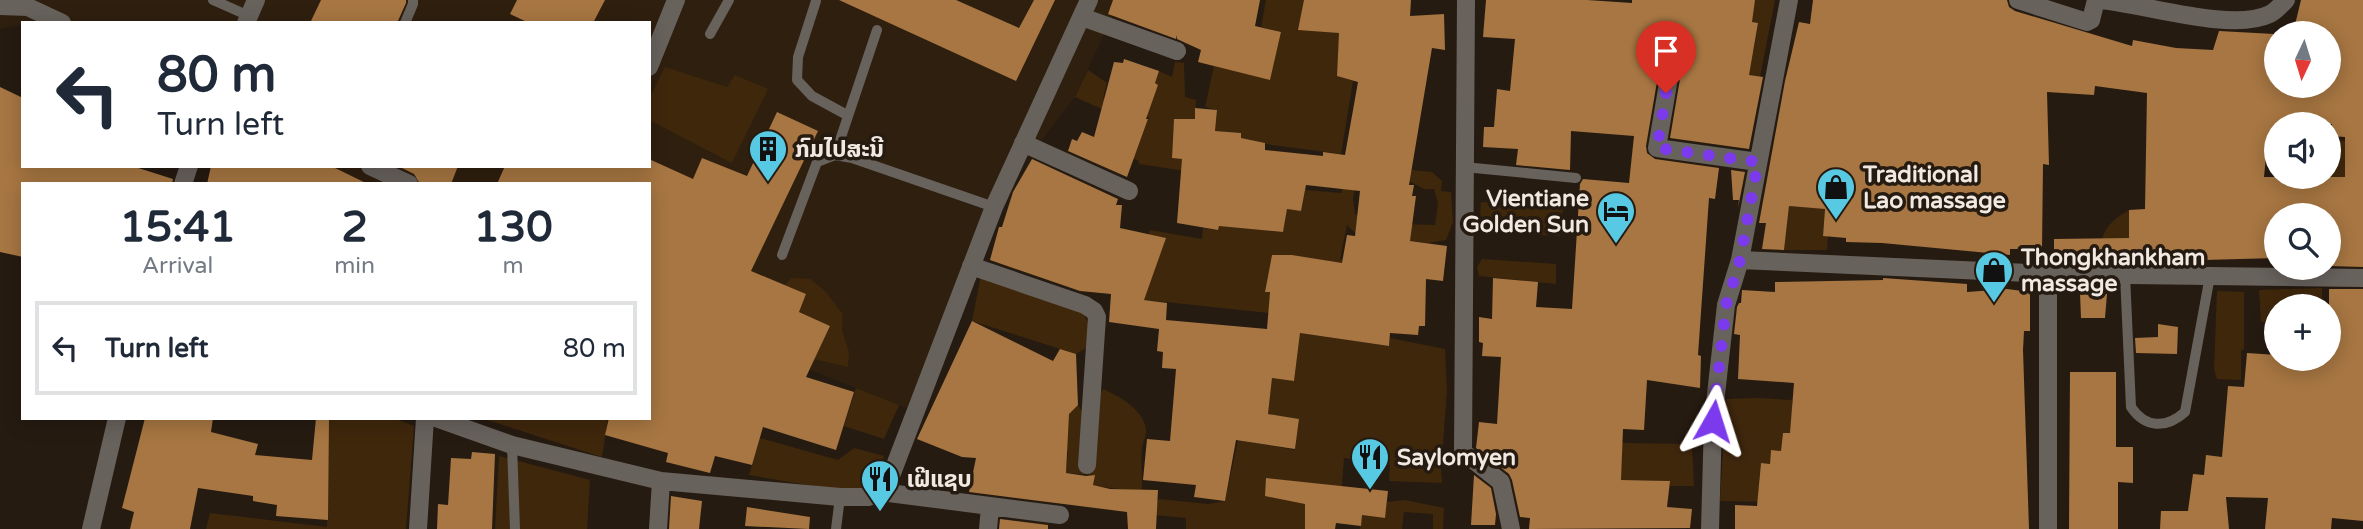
<!DOCTYPE html>
<html lang="en">
<head>
<meta charset="utf-8">
<style>
	body { margin:0; font-family:"Varela Round","Noto Sans Lao",sans-serif; background:#f6f6f7; color:#1f2937; height:100vh; display:flex; flex-direction:column; font-size:26px; white-space:nowrap }
	* { box-sizing:border-box; margin:0 }
	p { font-size:23px; color:#747a83 }
	.icon { flex:none; width:38px; height:38px; fill:none; stroke:currentColor; stroke-width:2; stroke-linecap:round; stroke-linejoin:round }
	.map { position:relative; flex:1; overflow:hidden }
	.panel { position:absolute; left:21px; top:182px; width:630px; height:238px; display:flex; flex-direction:column; background:#fff; border-radius:0px; box-shadow:0 4px 18px #0003 }
	.panel>* { flex:none }
	.top-card { position:absolute; left:21px; top:21px; width:630px; height:147px; border-radius:0px; box-shadow:0 4px 18px #0003; background:#fff; color:#1f2937; overflow:hidden }
	.needle { width:46px; rotate:184deg }
	.controls { position:absolute; left:2264px; top:21px; display:grid; gap:14px }
	.controls a { display:grid; place-items:center; width:77px; height:77px; border-radius:50%; background:#fff; box-shadow:0 4px 18px #0003; font-size:35px }
	.pin { position:absolute; display:grid; place-items:center; width:60px; height:60px; color:#fff; margin:-72px -30px; border-radius:50% 50% 50% 0; rotate:-45deg; box-shadow:0 0 7px #0007 }
	.pin .icon { rotate:45deg }
	.me { position:absolute; width:77px; margin:-38px; rotate:6deg; stroke-linejoin:round; filter:drop-shadow(0 0 5px #0008) }
	.turn { display:flex; align-items:center; gap:24px; height:147px; padding:0 21px; font-size:32px }
	.turn .icon { width:91px; height:91px; stroke-width:2.5 }
	.turn b { display:block; font-size:49px; line-height:60px }
	.eta { display:flex; justify-content:space-evenly; align-items:center; height:119px; text-align:center }
	.eta b { font-size:42px; font-weight:700; line-height:49px }
	ul { padding:0; list-style:none }
	li { display:flex; align-items:center; gap:21px; height:94px; margin:0 14px 10px; padding:0 7px; border:4px solid #e0e1e3; border-radius:0px }
	li div { flex:1 }
	li b { display:block; font-size:26px }
	li em { font-style:normal }
	.map>svg:first-child { display:block }
	.built { fill:#2f1f0f }
	.green { fill:#3f270c }
	.building { fill:#a77642; fill-rule:evenodd }
	.lines { fill:none; stroke-linecap:round; stroke-linejoin:round }
	.service { stroke:#68625d; stroke-width:10 }
	.minor { stroke:#68625d; stroke-width:18 }
	.route { stroke:#7c3aed; stroke-width:12; stroke-dasharray:0 21.6 }
	.labels { text-anchor:middle; stroke-width:7; stroke-linejoin:round; paint-order:stroke }
	.poi-label { font-size:23px; font-weight:bold; fill:#f1e9e2; stroke:#261b11; text-anchor:start }
</style>
</head>
<body>
<div class="map">
<svg width="2363" height="529" viewBox="0 0 2363 529">
	<rect width="100%" height="100%" fill="#261b11"/>
	<path class="built" d="M0,0H1120L1075,97L1010,181L922,414L649,306V184H368L331,166H649V23L31,22L0,29Z"/>
	<path class="green" d="M1266,0H1304L1340,33L1337,76L1353,81L1341,154L1272,145L1241,138L1240,133L1215,131L1217,110L1205,107L1214,66L1270,79L1281,33L1261,27Z
		M1755,0H1775L1760,77L1742,74L1754,49L1758,23L1701,17L1753,11Z
		M1175,62L1184,63L1185,97L1196,100L1195,119H1174L1172,158L1194,159L1192,172L1139,164L1138,160L1125,157L1137,149L1149,117L1144,115L1158,85L1155,83L1159,71L1172,77Z
		M665,67L727,87L735,75L768,89L732,163L649,120V99Z
		M1088,70L1107,83L1103,98L1108,101L1102,109L1075,97Z
		M2329,140L2353,141L2345,197L2319,198V177H2329Z
		M1358,168L1353,198L1355,214L1371,223L1435,225L1438,203L1434,189H1424L1409,181L1411,170L1432,172L1442,181L1441,191L1451,192L1453,222L1446,240L1428,243L1381,237L1379,241L1354,232L1347,225L1340,259H1338L1363,263L1362,267L1292,255H1272L1265,291L1270,292L1269,313L1118,297L1146,245L1150,230L1202,239L1203,228L1218,230L1221,218L1239,228L1283,232L1287,209L1301,211L1305,190L1342,193V180Z
		M1826,191L1823,235L1828,236L1827,250H1784L1789,206L1813,208Z
		M1481,202L1563,208L1560,236L1479,231Z
		M2129,210L2130,262H2100C2100,234 2105,224 2129,210Z
		M1482,259L1556,264V284L1479,276L1477,267Z
		M981,275L1080,306L1089,325L1086,348L1076,354L972,321Z
		M791,278L810,279L825,291L842,313V331L849,352L848,367L814,359L830,326L799,312L806,294L785,285Z
		M2322,288V306H2277V324L2261,322L2259,290Z
		M2217,291L2244,292V349L2241,351V380L2217,379L2214,369Z
		M1300,333L1389,346L1390,338L1445,349L1447,391L1441,470L1442,483L1389,481L1390,465L1344,458L1340,512L1305,529H1186V518L1155,515L1154,504L1159,499L1208,504L1225,501L1238,440L1295,450L1299,419L1268,414L1272,378L1294,381Z
		M856,388L899,405L884,439L844,426Z
		M1103,389C1119,396 1143,409 1146,429C1147,435 1142,443 1142,450C1140,465 1144,479 1141,493C1125,488 1109,489 1093,485L1094,475L1066,473L1068,451L1033,445L1078,405L1093,429L1097,400Z
		M1759,398L1792,400V410L1802,435L1783,433L1781,451L1771,450L1770,464L1761,463L1759,480L1770,481L1782,502L1720,501L1726,399Z
		M329,418H394L414,426L406,529H206L210,513L327,527Z
		M481,418H608L602,457Z
		M760,438L838,460L854,448L884,456L873,487L847,492L749,475Z
		M1622,443L1692,444L1694,486H1670L1669,481L1573,479L1622,458Z
		M499,456L590,480L587,529H495Z
		M1405,500L1444,508L1443,529H1433V514L1404,512L1402,529H1360L1362,515L1385,518L1387,502Z"/>
	<path class="building" d="M321,0H406V3L397,23H310Z
		M517,0H605L593,23H529L510,14Z
		M839,0H956L1019,28L1034,0H1055L1016,81Z
		M1113,0H1260L1255,26L1281,32L1270,80L1198,62L1201,50L1177,39V35L1176,39L1108,14Z
		M1304,0H1411L1410,16L1444,14L1445,50L1432,48L1409,185H1414L1412,196H1416L1410,241L1447,246L1443,281L1426,279L1425,326H1419L1418,335L1390,333L1389,346L1300,333L1294,381L1272,378L1268,414L1299,419L1295,449L1236,440L1225,501L1194,497L1196,485L1143,480L1147,439L1170,441L1176,369L1162,368L1163,352L1157,351L1159,329L1109,322L1111,294L1080,291L990,260L999,227H1002L1013,192L1032,159L1118,199L1116,205H1122L1120,228L1166,238L1144,300L1167,303L1166,320L1267,329L1270,292H1265L1272,255H1292L1342,263L1347,235L1355,236L1360,191L1306,185L1301,211L1287,209L1283,232L1219,226L1218,230L1177,223L1182,159L1172,158L1174,119H1195V108L1217,110L1215,131L1241,133V138L1265,143V150L1323,156V152L1345,155L1358,82L1337,76L1339,33L1298,30Z
		M1486,0H1587L1632,3V0H1755L1752,22L1758,23L1749,75L1763,77L1749,149L1670,138L1682,67L1679,58L1672,55L1663,58L1660,64L1646,146L1647,153L1655,159L1719,168L1715,199L1709,198L1698,355L1701,356L1700,388L1647,380L1644,430L1623,429L1621,480L1670,481L1667,507L1692,509L1690,528L1529,529L1530,518L1520,517L1512,480L1509,474L1476,448L1479,422L1497,424L1501,357L1482,356L1483,343L1479,342V317L1492,319L1493,278L1538,282L1536,307L1572,309L1580,184L1583,179L1629,183L1634,136L1571,131L1570,170L1516,165L1518,149L1483,147L1484,127H1494L1497,89L1510,91L1515,39L1483,37Z
		M1813,0H2007L2009,7L2015,11L2132,46L2133,40L2176,48L2213,50L2219,31L2274,34L2277,86H2329V33H2293L2301,0H2363V267L2329,266V215H2277V258L2130,262V257H2054V239L2129,238V210L2145,209L2147,93L2095,86L2094,95L2047,92L2049,165L2043,164L2042,249H2010V255L1882,243L1846,242V238L1823,236L1825,209L1789,206L1784,250L1762,249L1766,223H1759L1785,81L1799,22L1810,24ZM2277,124H2332L2331,136L2345,137V177H2264L2268,136H2277Z
		M1124,59L1159,71L1155,83L1158,85L1146,119H1148L1127,177L1068,151L1072,139L1077,141L1082,132L1094,137L1114,62L1123,63Z
		M0,87L23,98V166H132L173,179L172,184H23V257L0,252Z
		M777,112L818,131L751,271L806,294L799,312L830,326L806,377L854,392L836,450L763,427L752,465L715,456L710,473L666,462L668,453L605,435L609,418H649V184H497L505,166H649V159L693,179L702,158L747,176Z
		M211,166H331L368,184H207Z
		M398,166H458L451,184H420L414,174Z
		M1731,170L1745,172L1738,208L1739,200H1733Z
		M1883,278L1967,284V292L2007,289L2030,292V331H2024L2023,350L2029,529H1735V505L1757,506L1761,463L1770,464L1771,450L1781,451L1783,433H1790L1794,383L1738,379L1740,335L1734,334L1737,307L1739,303H1741L1742,290L1775,292V282L1883,280Z
		M2329,289H2363V521L2332,518L2331,529H2265L2268,498L2226,497L2229,529H2160L2161,511H2188L2193,474L2204,475L2206,455L2222,457L2228,386L2244,387L2247,353L2277,355V359H2329Z
		M2080,293L2107,294L2105,318H2081Z
		M972,321L1053,361L1060,349L1076,354L1078,405L1069,414L1066,473L1086,476L1095,475L1093,485L1110,489L1158,490L1156,529H1128L1127,512L969,492L976,458L962,457L917,439Z
		M2158,324L2178,327L2177,354L2136,353L2135,338L2158,337Z
		M2070,372H2116V447H2133V483L2118,482V529H2069Z
		M145,418H213L211,432L258,444L255,455L312,460L316,418L329,419L328,520L276,516L277,505L253,501V496L198,488L190,529H130L134,512L122,508Z
		M472,452L495,454L492,529H437L438,504L448,505L451,458L471,459Z
		M1474,475L1491,488L1496,514L1495,525H1471Z
		M1266,478L1388,491L1385,518L1362,515L1361,526L1336,523L1335,529H1305V504L1265,496Z
		M671,496L702,501L699,529H669Z
		M747,507L810,517L809,529L745,526Z
		M1000,519L1048,525V529H999Z"/>
	<g class="lines">
		<path class="service" d="M213,0L249,16
			M816,1L798,57L797,80L812,96L847,115
			M405,23L413,4V0
			M710,34L729,0
			M835,155L877,30
			M1464,167L1576,178
			M782,255L817,162L835,155L852,158L994,207
			M2125,275L2131,407C2145,428 2166,429 2185,412L2210,276
			M512,445L515,529
			M836,529L840,497"/>
		<path class="minor" d="M1466,0L1463,452L1501,482L1511,529
			M2018,0L2087,22L2091,20L2095,4L2099,0C2142,3 2231,33 2270,14C2276,11 2281,5 2286,0
			M0,6L28,7L62,23
			M1082,17L1177,51
			M246,23L256,0
			M1671,66L1657,148L1758,162
			M649,67L676,0
			M1023,143L1129,191
			M370,166L409,184
			M183,184L189,166
			M1740,260L2048,274L2363,278
			M971,266L1085,305L1094,311L1097,317L1087,465
			M436,418L512,445L661,481L840,497H868L881,492L1060,515
			M881,492L889,481L994,207L1089,0
			M91,529L117,418
			M418,529L425,418
			M658,529L661,481
			M988,529L990,507
			M1710,529L1713,421L1726,305L1740,260L1789,0
			M2048,529V274"/>
	</g>
	<g class="lines">
		<path class="route" d="M1666,93L1657,148L1758,162L1740,260L1726,305L1713,421"/>
	</g>
	<defs>
		<symbol id="building-pin" viewBox="-11 -11 22 30"><path d="M0 17L-7.5 6A9.5 9.5 0 1 1 7.5 6Z" fill="#58c9e3" stroke="#261b11"/><path d="M-4-6H4V6H1V3H-1V6H-4ZM-2.5-4.3h1.7v1.8h-1.7ZM.8-4.3h1.7v1.8H.8ZM-2.5-1h1.7V.8h-1.7ZM.8-1h1.7V.8H.8Z" fill="#111"/></symbol>
		<symbol id="shop-pin" viewBox="-11 -11 22 30"><path d="M0 17L-7.5 6A9.5 9.5 0 1 1 7.5 6Z" fill="#58c9e3" stroke="#261b11"/><path d="M-5-2.5h2.3a2.7 3.5 0 0 1 5.4 0H5L5.5 6h-11ZM-1.5-2.5h3a1.5 2.3 0 0 0-3 0Z" fill="#111"/></symbol>
		<symbol id="hotel-pin" viewBox="-11 -11 22 30"><path d="M0 17L-7.5 6A9.5 9.5 0 1 1 7.5 6Z" fill="#58c9e3" stroke="#261b11"/><path d="M-6-4.5h1.5V1H6V5H4.5V3h-9V5H-6ZM-4 0a1.8 1.8 0 1 1 3.6 0ZM.5 0V-2.5h3Q6-2.5 6 0Z" fill="#111"/></symbol>
		<symbol id="restaurant-pin" viewBox="-11 -11 22 30"><path d="M0 17L-7.5 6A9.5 9.5 0 1 1 7.5 6Z" fill="#58c9e3" stroke="#261b11"/><path d="M-5-6h1v4h1v-4h1v4h1v-4h1v5L-1.5 .5V6h-2V.5L-5-1ZM5-6V6H3V1.5H1.5Q1.5-4 5-6Z" fill="#111"/></symbol>
	</defs>
	<g fill-rule="evenodd">
		<use href="#building-pin" x="746" y="127" width="44" height="60"/>
		<use href="#shop-pin" x="1814" y="165" width="44" height="60"/>
		<use href="#hotel-pin" x="1594" y="189" width="44" height="60"/>
		<use href="#shop-pin" x="1972" y="248" width="44" height="60"/>
		<use href="#restaurant-pin" x="1348" y="435" width="44" height="60"/>
		<use href="#restaurant-pin" x="858" y="457" width="44" height="60"/>
	</g>
	<g class="labels">
		<g class="poi-label">
			<text x="795" y="157">ກົມໄປສະນີ</text>
			<text x="1863" y="182">Traditional<tspan x="1863" dy="26">Lao massage</tspan></text>
			<text x="1589" y="206" text-anchor="end">Vientiane<tspan x="1589" dy="26">Golden Sun</tspan></text>
			<text x="2021" y="265">Thongkhankham<tspan x="2021" dy="26">massage</tspan></text>
			<text x="1397" y="465">Saylomyen</text>
			<text x="907" y="487">ເຝີແຊບ</text>
		</g>
	</g>
</svg>
<div class="controls">
<a><svg class="needle" viewBox="-14 -14 28 28"><path d="M0-13l5 13h-10z" fill="#e53935"/><path d="M0 13l5-13h-10z" fill="#747a83"/></svg></a>
<a><svg class="icon" aria-label="sound" viewBox="0 0 24 24"><path d="M4 9h4l5-4v14l-5-4H4zM17 9q2 3 0 6"/></svg></a>
<a><svg class="icon" aria-label="search" viewBox="0 0 24 24"><circle cx="10" cy="10" r="6"/><path d="M15 15l6 6"/></svg></a>
<a>+</a>
</div>
<div class="pin" style="left:1666px;top:93px;background:#d93025"><svg class="icon" aria-label="arrive" viewBox="0 0 24 24"><path d="M6 21V4h12l-3 4 3 4H6"/></svg></div>
<svg class="me" style="left:1713px;top:421px" viewBox="-20 -20 40 40"><path d="M0-17L14 15 0 8-14 15z" fill="#7c3aed" stroke="#fff" stroke-width="4"/></svg>
<div class="top-card">
<div class="turn"><svg class="icon" aria-label="left" viewBox="0 0 24 24"><path d="M17 20v-9H6M10 6l-5 5 5 5"/></svg><div><b>80 m</b>Turn left</div></div>
</div>
<section class="panel">
<div class="eta">
<div><b>15:41</b><p>Arrival</p></div>
<div><b>2</b><p>min</p></div>
<div><b>130</b><p>m</p></div>
</div>
<ul>
<li><svg class="icon" aria-label="left" viewBox="0 0 24 24"><path d="M17 20v-9H6M10 6l-5 5 5 5"/></svg><div><b>Turn left</b></div><em>80 m</em></li>
</ul>
</section>
</div>
</body>
</html>
